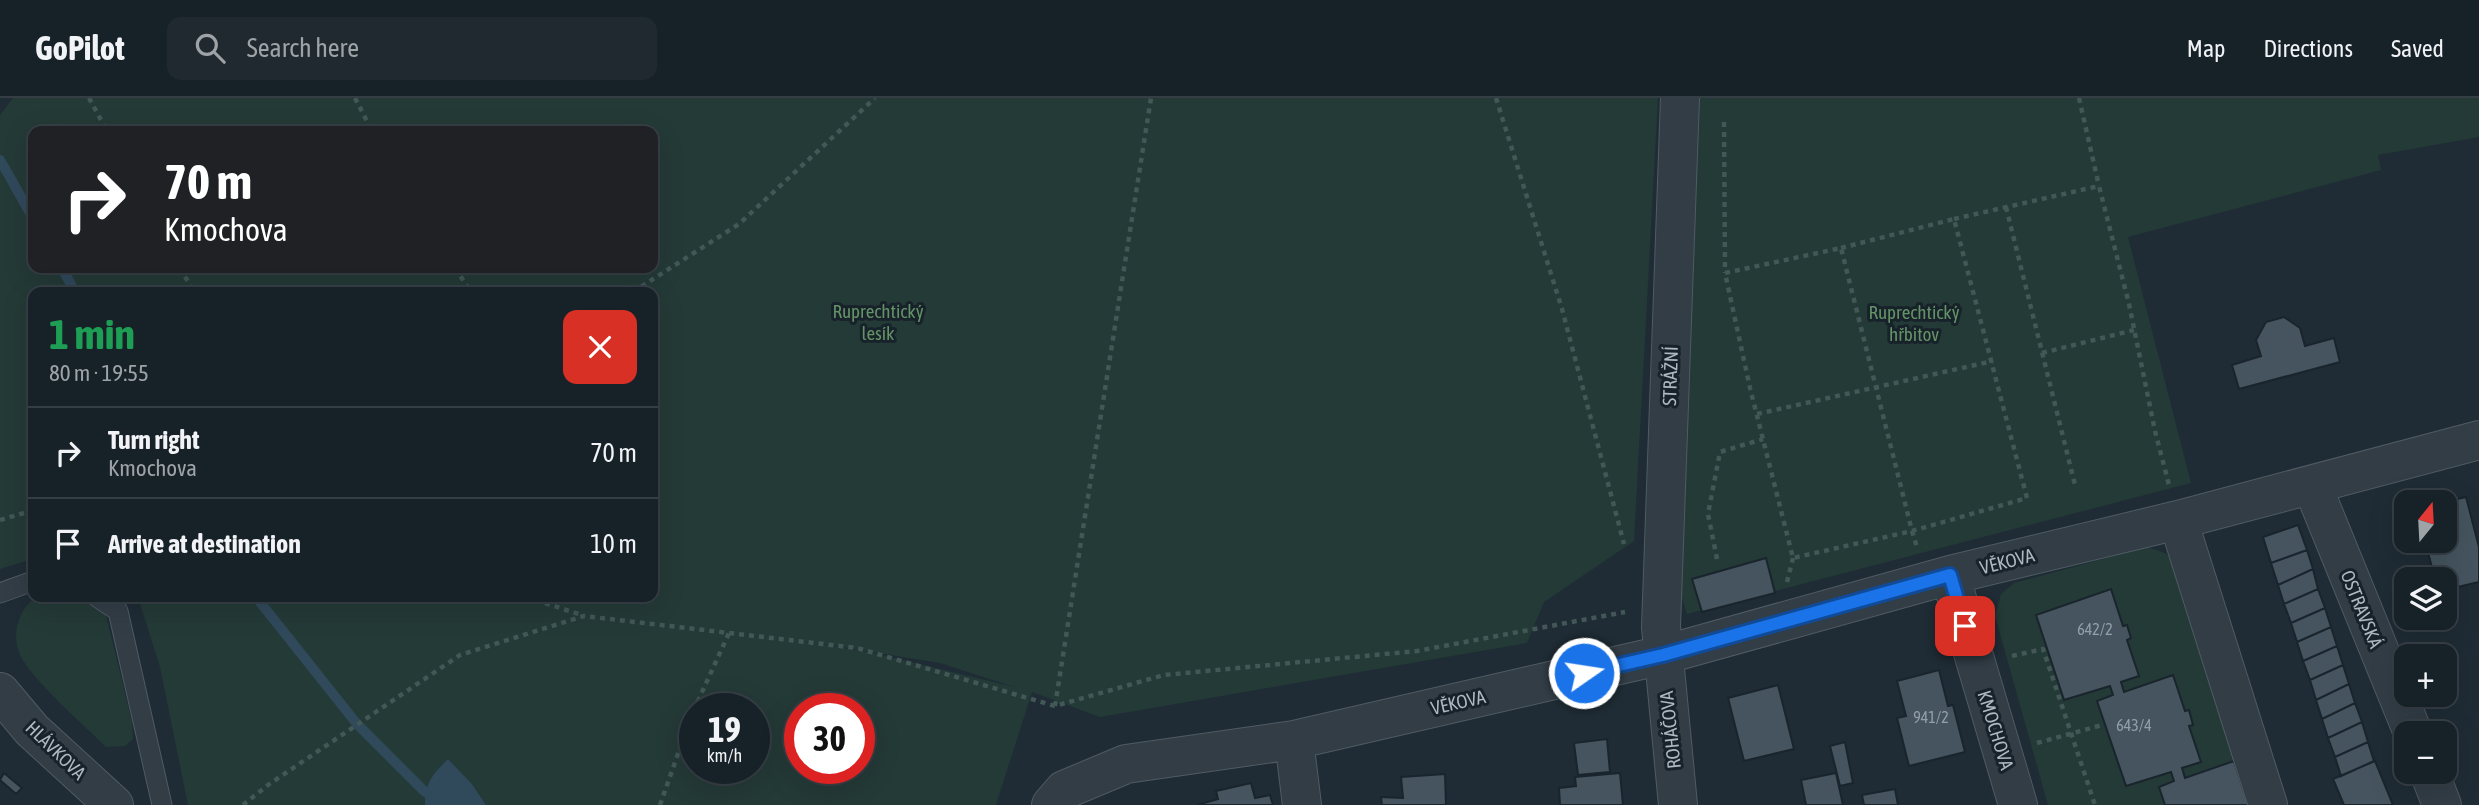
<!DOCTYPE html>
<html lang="en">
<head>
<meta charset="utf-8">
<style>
	body { margin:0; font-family:"Asap Condensed",sans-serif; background:#202930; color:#f1f3f6; height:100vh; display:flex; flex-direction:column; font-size:26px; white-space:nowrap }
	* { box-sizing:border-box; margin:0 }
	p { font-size:23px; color:#9ea3a8 }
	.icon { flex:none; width:38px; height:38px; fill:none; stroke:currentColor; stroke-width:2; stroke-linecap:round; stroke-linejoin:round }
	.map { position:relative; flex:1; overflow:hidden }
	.details { position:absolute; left:28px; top:189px; width:630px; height:315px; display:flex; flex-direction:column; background:#172128; border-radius:14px; box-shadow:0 7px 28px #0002,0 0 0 2px #363e45 }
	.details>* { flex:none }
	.banner { position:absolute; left:28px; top:28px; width:630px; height:147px; border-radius:14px; box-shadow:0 7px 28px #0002,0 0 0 2px #363e45; background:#202124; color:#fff; overflow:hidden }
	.needle { width:46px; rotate:18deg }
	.fabs { position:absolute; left:2394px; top:392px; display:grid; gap:14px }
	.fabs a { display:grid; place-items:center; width:63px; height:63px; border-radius:14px; background:#172128; box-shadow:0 7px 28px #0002,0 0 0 2px #363e45; font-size:35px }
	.speed { position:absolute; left:679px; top:595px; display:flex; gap:14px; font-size:35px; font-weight:700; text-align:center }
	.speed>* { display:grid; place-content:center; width:91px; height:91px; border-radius:50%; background:#172128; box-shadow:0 7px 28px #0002,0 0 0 2px #363e45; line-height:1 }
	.speed small { font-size:18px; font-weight:400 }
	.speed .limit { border:10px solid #d22; background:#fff; color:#111 }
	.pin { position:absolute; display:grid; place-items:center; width:60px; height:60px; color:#fff; margin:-30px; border-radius:14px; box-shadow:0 4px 10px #0006 }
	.me { position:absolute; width:77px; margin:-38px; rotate:77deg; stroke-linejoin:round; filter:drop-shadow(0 0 5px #0008) }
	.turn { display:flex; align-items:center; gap:24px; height:147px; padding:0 21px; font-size:32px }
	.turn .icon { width:91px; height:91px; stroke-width:2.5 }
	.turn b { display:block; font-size:49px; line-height:60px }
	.round { display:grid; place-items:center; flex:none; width:74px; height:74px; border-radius:14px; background:#202930 }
	.overview { display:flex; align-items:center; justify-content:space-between; height:119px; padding:0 21px }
	h1 { font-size:42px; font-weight:700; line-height:52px; color:#1e9e55 }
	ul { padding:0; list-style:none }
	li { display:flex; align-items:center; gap:21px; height:91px; padding:0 21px; border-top:2px solid #363e45 }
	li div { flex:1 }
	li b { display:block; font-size:26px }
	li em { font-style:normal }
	header { display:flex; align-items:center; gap:42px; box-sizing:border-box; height:98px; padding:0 35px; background:#172128; border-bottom:2px solid #363e45 }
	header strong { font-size:33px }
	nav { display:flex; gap:38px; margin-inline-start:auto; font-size:24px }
	.search { width:490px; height:63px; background:#202930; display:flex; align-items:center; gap:18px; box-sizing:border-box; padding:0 24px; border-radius:14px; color:#9ea3a8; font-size:26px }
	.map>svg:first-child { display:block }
	.green { fill:#243a37; fill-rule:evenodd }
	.water { fill:#30495b }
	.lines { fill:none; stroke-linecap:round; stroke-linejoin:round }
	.stream { stroke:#30495b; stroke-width:10 }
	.building { fill:#45545f; stroke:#1a242c; stroke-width:2 }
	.service-casing { stroke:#505b64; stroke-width:21 }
	.minor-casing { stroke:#505b64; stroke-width:40 }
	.path { stroke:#425756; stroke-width:4.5; stroke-dasharray:5 5; stroke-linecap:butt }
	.service { stroke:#323d46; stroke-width:19 }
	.minor { stroke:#323d46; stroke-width:38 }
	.route-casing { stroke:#114b97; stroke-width:18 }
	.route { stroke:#1a73e8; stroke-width:12 }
	.labels { text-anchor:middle; stroke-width:6; stroke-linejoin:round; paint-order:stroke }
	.number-label { font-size:16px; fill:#92a0aa }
	.park-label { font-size:19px; fill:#649367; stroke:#18222a }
	.street-label { font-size:19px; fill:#acb9c3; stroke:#18222a }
</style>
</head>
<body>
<header>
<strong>GoPilot</strong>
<div class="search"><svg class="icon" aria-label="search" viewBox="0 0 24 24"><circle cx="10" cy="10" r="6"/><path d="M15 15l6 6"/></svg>Search here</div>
<nav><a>Map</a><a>Directions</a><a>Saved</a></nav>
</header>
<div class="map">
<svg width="2479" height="707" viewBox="0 0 2479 707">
	<rect width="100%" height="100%" fill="#1f2c35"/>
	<path class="green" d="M13,0H1658L1634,443L1544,504L1527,545L1100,619L1032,594L996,707H486L472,686L448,661C433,675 424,686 425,707H188L160,569L138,499H653V194H33V461L0,471V17ZM33,33H653V170H33ZM798,542L940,565L1014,589L878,556ZM695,611H754V670H695ZM800,611H859V670H800Z
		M1696,0H2479V39L2378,57L2381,72L2128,139L2191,385L1687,516L1677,483Z
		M2148,449L2167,456L2176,463L2257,707H2048L1995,518L2001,496L2014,485Z
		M36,499C65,499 80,497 105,513L132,624L133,641L125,648L106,649C85,628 31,581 20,557C11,536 18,512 36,499Z"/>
	<path class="water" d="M448,661L472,686L486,707H425C424,686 433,675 448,661Z"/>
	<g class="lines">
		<path class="stream" d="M0,62L33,120
			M62,170L75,194
			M256,499L357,626L424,693L446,707"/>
	</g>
	<path class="building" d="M2284,219L2300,230L2305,248L2334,240L2340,264L2239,291L2232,267L2261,258L2256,242L2266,224Z
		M2466,399L2479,449V484L2445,492V481H2435L2425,443H2445V404Z
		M2298,427L2307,452L2271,465L2263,439Z
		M2307,452L2313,471L2278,487L2271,465Z
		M1766,460L1775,495L1702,514L1692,481Z
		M2313,471L2318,491L2284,506L2278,487Z
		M2111,491L2123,528L2127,527L2131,540L2127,542L2139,578L2121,584L2124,594L2173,577L2185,613L2189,612L2193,627L2189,628L2201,664L2182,670L2185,680L2234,663L2246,700L2253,707H2165L2159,689L2174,683L2171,674L2126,688L2097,603L2113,597L2110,588L2064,602L2036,517Z
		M2318,491L2325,510L2291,525L2284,506Z
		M2325,510L2331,529L2297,544L2291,525Z
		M2331,529L2337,548L2303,563L2297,544Z
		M2337,548L2343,567L2310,582L2303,563Z
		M2343,567L2349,586L2316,602L2310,582Z
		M1939,572L1948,608L1953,607L1965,654L1909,668L1897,620L1906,618L1897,583Z
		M2349,586L2355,605L2322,621L2316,602Z
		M1778,587L1794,651L1744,663L1728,600Z
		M2355,605L2362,624L2328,640L2322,621Z
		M2362,624L2368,644L2335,659L2328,640Z
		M1607,641L1610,674L1578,677L1574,645Z
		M1845,644L1853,685L1840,688L1830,648Z
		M2368,644L2374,663L2341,678L2335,659Z
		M2375,663L2393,707H2344L2333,681Z
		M4,675L22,690L16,696L0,682Z
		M1620,675L1623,707H1560L1559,690L1576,688L1575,679Z
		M1836,675L1843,707H1806L1801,682Z
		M1445,676L1446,707H1382L1381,699L1403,700L1401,679Z
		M1251,685L1255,700L1270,697L1273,707H1197L1218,701L1216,693Z
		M1895,691L1898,707H1864L1862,697Z"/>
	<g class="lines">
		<defs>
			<path id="service" d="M0,495L33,483
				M97,499L118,513L162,707"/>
			<path id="minor" d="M2312,387L2413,635
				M2178,422L2268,707
				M1950,477L2018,707
				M0,594L32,632L114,707
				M1294,642L1302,707
				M2429,674L2442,707
				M1051,707L1064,692L1126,666L1294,642L1663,557L1950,477L2178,422L2479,342
				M1678,707L1661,529L1680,0"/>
		</defs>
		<use href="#service" class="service-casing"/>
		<use href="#minor" class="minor-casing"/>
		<path class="path" d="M89,0L107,33
			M355,0L372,33
			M1496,0L1562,211L1624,446
			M2079,0L2099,88
			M1724,24L1725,175
			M2006,109L2075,387
			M1954,121L2099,88L2129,206L2155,333L2169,387
			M1841,150L1954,121L2027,400L1912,433L1841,150L1725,175L1750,290L1793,460L1912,433L1917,449
			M180,170L194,194
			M455,170L471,194
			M633,194L739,126L875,0
			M2042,255L2134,232
			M1757,316L1993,263
			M0,422L24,415L33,416
			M1717,461L1708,416L1720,354L1763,341
			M1787,484L1793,460
			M526,499L582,517
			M2012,558L2043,551L2095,707
			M1055,608L1151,0
			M2037,645L2102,627
			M243,707L268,687L460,557L584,518L857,550L1055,608L1164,577L1417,553L1625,514
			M660,707L692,616L729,535"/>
		<use href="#service" class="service"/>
		<use href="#minor" class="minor"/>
	</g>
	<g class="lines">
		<defs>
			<path id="route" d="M1584,575L1663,557L1950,477L1965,528"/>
		</defs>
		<use href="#route" class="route-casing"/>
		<use href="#route" class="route"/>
	</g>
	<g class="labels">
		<g class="number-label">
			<text x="2095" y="537">642/2</text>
			<text x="1931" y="625">941/2</text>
			<text x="2134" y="633">643/4</text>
		</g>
		<g class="park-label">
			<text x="878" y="220">Ruprechtický<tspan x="878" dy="22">lesík</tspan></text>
			<text x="1914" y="221">Ruprechtický<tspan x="1914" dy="22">hřbitov</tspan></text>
		</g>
		<g class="street-label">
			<text transform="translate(1670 278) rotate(-88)" y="7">STRÁŽNÍ</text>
			<text transform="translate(2007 463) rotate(-14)" y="7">VĚKOVA</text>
			<text transform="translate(2362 511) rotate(68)" y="7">OSTRAVSKÁ</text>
			<text transform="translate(1458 604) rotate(-13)" y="7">VĚKOVA</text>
			<text transform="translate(1670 632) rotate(-96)" y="7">ROHÁČOVA</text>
			<text transform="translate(1996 632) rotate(73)" y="7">KMOCHOVA</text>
			<text transform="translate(56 652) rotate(44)" y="7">HLÁVKOVA</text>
		</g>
	</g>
</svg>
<div class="fabs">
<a><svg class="needle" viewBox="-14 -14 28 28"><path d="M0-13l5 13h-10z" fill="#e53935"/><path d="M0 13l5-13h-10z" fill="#9ea3a8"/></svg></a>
<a><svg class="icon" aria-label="layers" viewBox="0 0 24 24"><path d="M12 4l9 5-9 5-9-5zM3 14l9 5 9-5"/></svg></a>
<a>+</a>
<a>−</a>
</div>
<div class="speed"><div>19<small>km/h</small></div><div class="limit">30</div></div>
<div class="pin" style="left:1965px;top:528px;background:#d93025"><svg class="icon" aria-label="arrive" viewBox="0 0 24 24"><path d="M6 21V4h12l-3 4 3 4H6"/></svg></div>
<svg class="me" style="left:1584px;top:575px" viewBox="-20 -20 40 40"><circle r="17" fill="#1a73e8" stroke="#fff" stroke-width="3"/><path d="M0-11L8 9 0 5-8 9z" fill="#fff"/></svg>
<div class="banner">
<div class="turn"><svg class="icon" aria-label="right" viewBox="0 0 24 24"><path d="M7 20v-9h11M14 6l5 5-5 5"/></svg><div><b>70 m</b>Kmochova</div></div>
</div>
<section class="details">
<div class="overview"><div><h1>1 min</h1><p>80 m · 19:55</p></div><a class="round" style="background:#d93025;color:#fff"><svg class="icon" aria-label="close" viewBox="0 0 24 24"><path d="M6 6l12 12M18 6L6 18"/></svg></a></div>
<ul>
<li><svg class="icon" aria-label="right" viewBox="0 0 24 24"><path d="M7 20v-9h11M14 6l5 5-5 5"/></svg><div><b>Turn right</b><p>Kmochova</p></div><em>70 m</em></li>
<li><svg class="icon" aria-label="arrive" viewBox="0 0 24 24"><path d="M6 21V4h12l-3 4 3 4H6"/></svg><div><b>Arrive at destination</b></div><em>10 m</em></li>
</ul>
</section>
</div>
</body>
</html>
